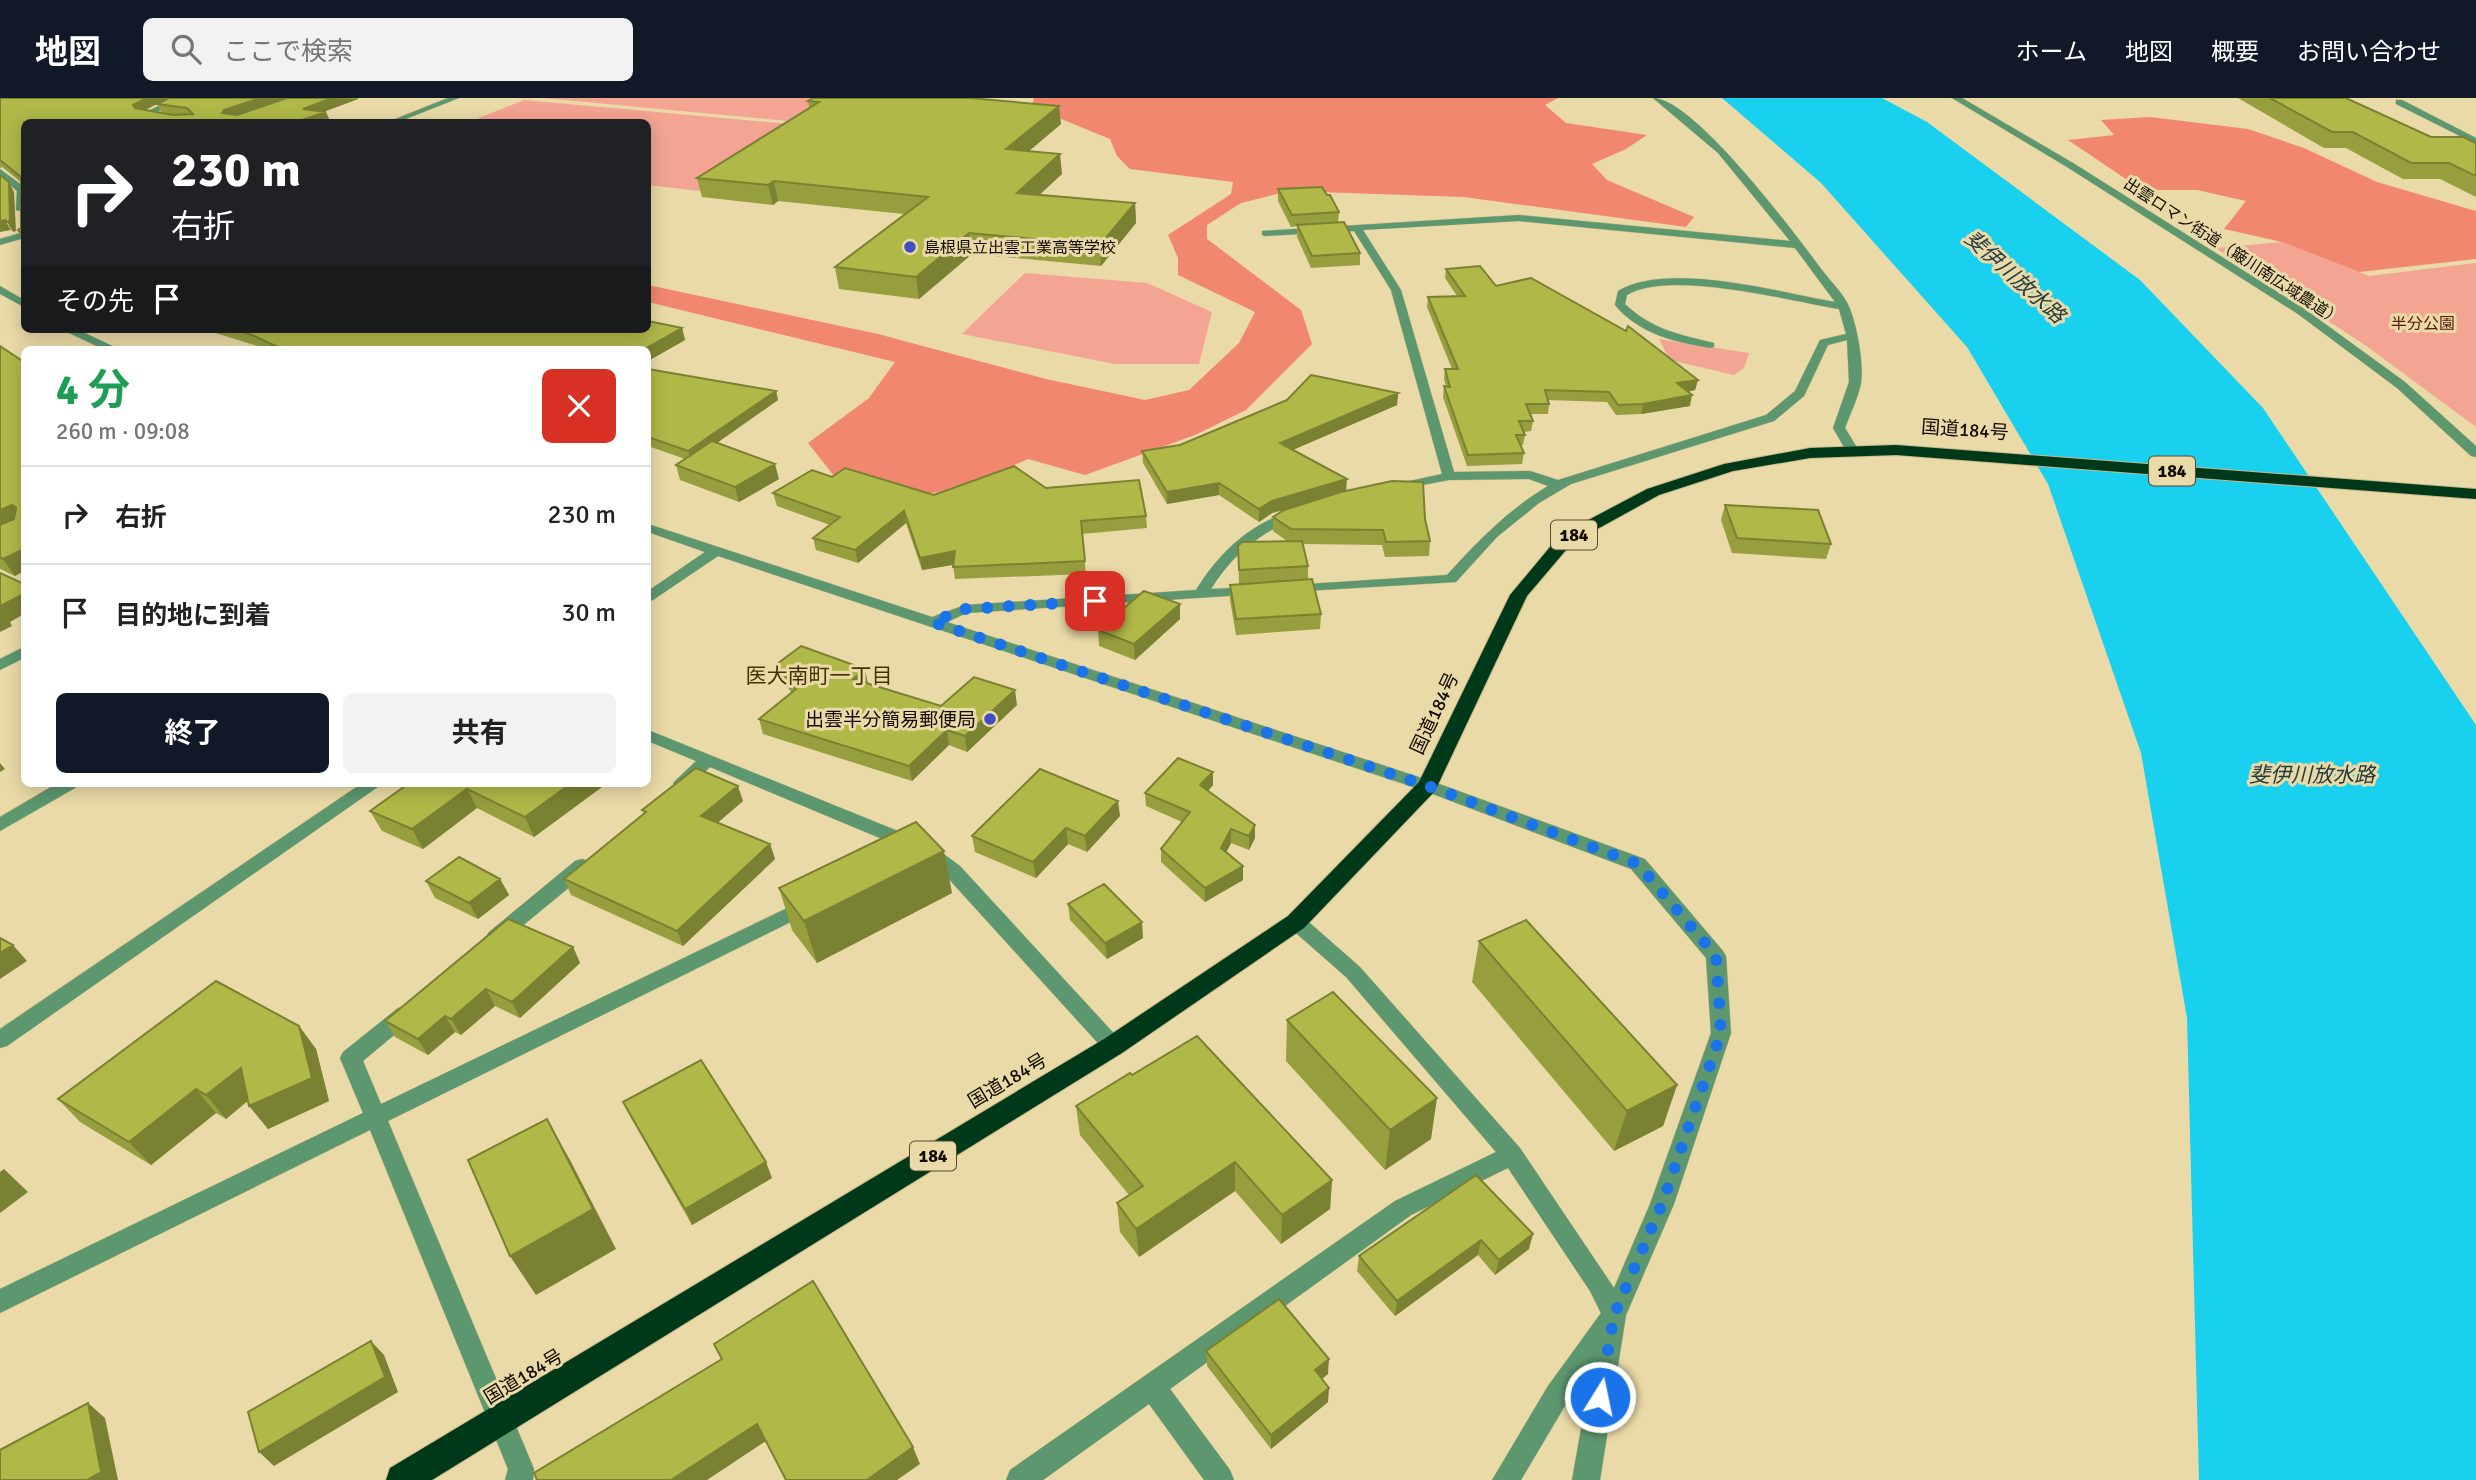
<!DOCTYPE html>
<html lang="ja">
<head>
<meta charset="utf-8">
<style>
	body { margin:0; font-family:Signika,"Noto Sans JP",sans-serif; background:#f2f2f2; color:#222; height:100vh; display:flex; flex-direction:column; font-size:26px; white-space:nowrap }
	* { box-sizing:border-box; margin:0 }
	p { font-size:23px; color:#767676 }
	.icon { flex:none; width:38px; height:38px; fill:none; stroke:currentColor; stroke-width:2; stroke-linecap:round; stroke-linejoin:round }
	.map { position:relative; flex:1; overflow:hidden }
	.panel { position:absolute; left:21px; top:248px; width:630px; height:441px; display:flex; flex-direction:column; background:#fff; border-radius:10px; box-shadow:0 4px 18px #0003 }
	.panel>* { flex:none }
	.banner { position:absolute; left:21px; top:21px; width:630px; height:214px; border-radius:10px; box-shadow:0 4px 18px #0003; background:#202124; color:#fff; overflow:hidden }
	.pin { position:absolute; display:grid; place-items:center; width:60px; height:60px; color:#fff; margin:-30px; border-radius:14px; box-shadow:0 4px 10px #0006 }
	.me { position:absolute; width:77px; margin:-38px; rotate:10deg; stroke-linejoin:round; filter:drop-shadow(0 0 5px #0008) }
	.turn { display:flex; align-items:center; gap:24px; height:147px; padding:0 35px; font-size:32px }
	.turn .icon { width:91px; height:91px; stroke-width:2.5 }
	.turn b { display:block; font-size:49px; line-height:60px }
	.then { display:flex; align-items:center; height:66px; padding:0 35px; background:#0003; gap:14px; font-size:26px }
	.round { display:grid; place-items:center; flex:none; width:74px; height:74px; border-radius:10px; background:#f2f2f2 }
	.headline { display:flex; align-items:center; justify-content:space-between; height:119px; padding:0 35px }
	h1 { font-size:42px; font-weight:700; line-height:52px; color:#1e9e55 }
	.action { display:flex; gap:14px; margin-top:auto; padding:14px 35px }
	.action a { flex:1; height:80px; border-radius:10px; background:#111827; color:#fff; font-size:28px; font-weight:700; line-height:80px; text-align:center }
	.action a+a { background:#f2f2f2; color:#222 }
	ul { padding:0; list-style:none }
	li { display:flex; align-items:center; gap:21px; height:98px; padding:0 35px; border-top:2px solid #e0e0e0 }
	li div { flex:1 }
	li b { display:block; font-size:26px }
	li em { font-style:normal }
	header { display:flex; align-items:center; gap:42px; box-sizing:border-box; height:98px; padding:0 35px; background:#111827; color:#fff }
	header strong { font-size:33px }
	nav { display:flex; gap:38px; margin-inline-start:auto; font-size:24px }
	.search { width:490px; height:63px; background:#f2f2f2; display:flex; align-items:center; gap:18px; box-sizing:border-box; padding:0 24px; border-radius:10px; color:#767676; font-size:26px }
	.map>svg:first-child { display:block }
	.green { fill:#f4a492 }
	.forest { fill:#f28770 }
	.water { fill:#19d1ef }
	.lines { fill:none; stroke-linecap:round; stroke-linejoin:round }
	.minor-casing { stroke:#c7b98c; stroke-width:1 }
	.highway-casing { stroke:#c7b98c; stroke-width:2 }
	.minor { fill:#5c976f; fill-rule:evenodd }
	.highway { fill:#00391a; fill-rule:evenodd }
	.wall { fill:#979e3e; fill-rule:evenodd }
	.shaded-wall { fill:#7b8132 }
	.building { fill:#b0b848; stroke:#7b8132; stroke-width:2 }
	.route { stroke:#1a73e8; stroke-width:12; stroke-dasharray:0 21.6 }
	.poi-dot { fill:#414dc1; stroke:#eadaa7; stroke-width:2.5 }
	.labels { text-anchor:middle; stroke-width:6; stroke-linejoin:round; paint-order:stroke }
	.far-poi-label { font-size:16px; fill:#110b00; stroke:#eadaa7; text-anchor:start }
	.far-street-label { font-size:16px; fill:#110b00; stroke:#eadaa7 }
	.far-park-label { font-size:16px; fill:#571508; stroke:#eadaa7 }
	.shield { fill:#eadaa7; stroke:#524932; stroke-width:2 }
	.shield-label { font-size:18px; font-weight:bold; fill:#110b00 }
	.street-label { font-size:19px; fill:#110b00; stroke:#eadaa7 }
	.poi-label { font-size:19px; fill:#110b00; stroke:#eadaa7; text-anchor:end }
	.water-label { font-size:21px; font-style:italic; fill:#223c42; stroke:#eadaa7 }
	.neighbourhood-label { font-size:21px; fill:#413400; stroke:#eadaa7 }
</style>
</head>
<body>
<header>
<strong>地図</strong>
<div class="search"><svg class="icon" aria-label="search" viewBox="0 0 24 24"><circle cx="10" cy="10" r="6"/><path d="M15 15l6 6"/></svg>ここで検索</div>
<nav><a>ホーム</a><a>地図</a><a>概要</a><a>お問い合わせ</a></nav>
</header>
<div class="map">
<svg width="2476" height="1382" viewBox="0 0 2476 1382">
	<rect width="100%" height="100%" fill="#eadaa7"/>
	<path class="green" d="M543,0H825L788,23Z
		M524,2L822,29L717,95L648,87V24H469Z
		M2282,144L2369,178L2476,165V329L2365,247L2216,150Z
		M1025,175L1147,185L1212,214L1199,266H1115L962,236Z
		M1659,241L1749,255L1744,270L1734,277L1670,262Z"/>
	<path class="forest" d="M1034,0H1558L1545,7L1566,25L1647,37L1626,51L1592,66L1607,82L1694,119L1686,129L1464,99L1289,93L1241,105L1207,127V141L1301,212L1312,246L1246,312L1195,337L1085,377L1028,361L955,393L916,396L834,378L808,345L869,300L895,264L648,204V187L878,236L1046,281L1145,302L1189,292L1239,245L1255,214L1178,177V160L1168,137L1231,96L1233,84L1130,71L1117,58L1110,41L1032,9Z
		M2150,19L2248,31L2304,50L2377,84L2476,113V161L2359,174L2282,144L2224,131L2246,103L2197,92H2142L2068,42L2114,37L2101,22Z"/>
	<path class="water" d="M1722,0H1882L1927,24L2140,182L2263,310L2476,627V1382H2199L2187,920L2141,655L2048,386L1967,249L1821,85Z"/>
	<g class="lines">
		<defs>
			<path id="minor" d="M175,0H185L153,16L191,22L195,24H178L140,17Z
				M448,0H459L398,24H388Z
				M1653,0C1694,0 1796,137 1822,172C1831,184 1845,197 1850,211C1857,229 1864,265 1861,285C1858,300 1850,316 1845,330L1859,353L1858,356H1848L1833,330L1849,284L1847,242L1828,247L1804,298L1774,323L1571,386L1539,405L1497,439L1456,484L1287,494L1285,491L1292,487L1447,477C1478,443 1509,411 1548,388L1529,381L1449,382L1396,392V386L1442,376L1391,192L1354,133L1265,138L1262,137V133L1519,117L1790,143L1718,55ZM1519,123L1795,150L1835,204C1778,194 1668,163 1618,193L1615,207C1639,236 1675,244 1710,250L1714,249V245C1680,237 1651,231 1625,206L1627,197C1669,171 1790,203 1839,211L1846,236L1820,242L1795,293L1766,317L1558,382L1530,373L1454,374L1401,192L1363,132Z
				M1952,0H1962L2073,65L2306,212L2405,284L2476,348V359L2471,358L2397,290L2298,216L2067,69Z
				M2396,2H2402L2476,40V46L2396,6Z
				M0,71L24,89V114L16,112L17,93L0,78Z
				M24,134V140L0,147V141Z
				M0,188L24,202V209L0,196Z
				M61,231H76L121,252H105Z
				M1293,413L1298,414V420C1261,433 1231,458 1211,491L1253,489L1258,490L1260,493L1258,496L967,515L947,524L1434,684L1645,761L1723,853L1726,858L1731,935L1674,1106L1626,1217L1600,1382H1572L1592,1269L1566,1306L1521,1382H1492L1548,1288L1601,1215L1590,1193L1508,1070L1411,1117L1170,1291L1230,1372L1234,1382H1204L1149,1306L1043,1382H1006L1010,1372L1395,1103L1496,1054L1346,879L1289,829L1286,824L1289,819H1303L1360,869L1520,1050L1614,1190L1650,1106L1711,935L1706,860L1631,771L1422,692L718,458L653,502L648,503V493L705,454L648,434V426L932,519L965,507L1196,492C1218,456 1251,424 1293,413Z
				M24,549V560L0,572V561Z
				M648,632L930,746L960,768L1120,942L1124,948L1120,954L1113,957L1106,954L946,778L918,756L710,669L688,689H676L673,685L696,663L648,643Z
				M56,686H78L75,690L0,733V719Z
				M361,686H382L7,948L0,950V931Z
				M582,761L589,763L591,768L589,773L503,844L496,846L489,844L486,839L489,834L575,763Z
				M808,800L815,802L818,807L815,812L388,1023L534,1371L533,1382H505L508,1371L370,1032L0,1215V1191L363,1015L340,960L343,954L398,910L405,908L412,910L415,916L412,922L363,963L381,1006Z"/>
			<path id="highway" d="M1896,347L2476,391V401L1896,357L1810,360L1733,373L1659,397L1572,445L1527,498L1435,693L1304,830L1122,955L432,1382H386L390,1370L1104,941L1288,818L1419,684L1510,497L1560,437L1647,391L1724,366L1810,350Z"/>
		</defs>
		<use href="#minor" class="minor-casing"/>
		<use href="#highway" class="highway-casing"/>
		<use href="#minor" class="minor"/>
		<use href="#highway" class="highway"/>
	</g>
	<path class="wall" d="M0,0H358V1L323,14L330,23L326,24H24V143L18,132L21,130V84L2,69L0,70ZM157,6L162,15L177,17L145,12Z
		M2238,0H2346L2431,39L2476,45V99L2440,81H2403L2346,50H2324Z
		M808,3L1061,26L1028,53L1062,76L1039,96L1135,105L1136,125L1101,168L972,156L919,201L839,191L835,169L904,116L778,103L773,107L702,99L697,80L809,10Z
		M1278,91L1339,114L1338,125L1360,155V167L1311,170L1297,139V128L1291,129L1278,103Z
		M1446,171L1496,188L1698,282L1695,292L1688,294L1690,308L1641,316L1616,317L1607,304L1548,302L1549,306L1548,316H1530L1533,323L1531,333L1523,334L1525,337L1523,347H1520L1524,355L1522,366L1467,368L1443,299L1444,288H1446L1444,281L1445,271H1452L1427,209L1428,199L1457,198L1445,180Z
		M682,230L685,242L648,263V252H266L258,248L209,233L206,231H391L396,233Z
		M0,248L24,264V473L15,478L0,471Z
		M648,271L776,293L778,302L717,345L779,381L739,404L680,382L676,367L685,361L648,348Z
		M1398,295L1397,307L1292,352L1347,393L1425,421L1430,443L1429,458L1385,459L1382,447L1303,446L1308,468V481L1321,516L1320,531L1236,537L1230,502V487L1239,486L1238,448L1287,443L1273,433V419L1284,412L1272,415L1259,424L1219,397L1167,406L1143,365L1142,353L1180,347Z
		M832,379L934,397L1046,390L1146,418L1147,430L1082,436L1086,476L955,481L953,467L922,472L906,425L858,465L816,452L813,440L830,427L777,408L773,395Z
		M1725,407L1831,446L1826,461L1732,455L1721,422Z
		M1180,521L1135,562L1099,548L1098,532Z
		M777,566L868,586L941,608L1017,607L967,654L949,647L912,683L763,636L759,621L792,595L781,581Z
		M1213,674V687L1208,693L1255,740L1249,752L1231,745L1226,754L1243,768V782L1205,804L1161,764V751L1182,724L1146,708L1145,695Z
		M408,686H601L602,689L534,739L477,710L423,751L382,733L370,713Z
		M743,703L717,725L770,746L775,761L683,848L571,797L564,781L644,716L642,712Z
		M1120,718L1087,754L1068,746L1036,780L975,754L972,738Z
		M500,781L509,797L478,821L435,800L426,783Z
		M779,790L952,795L817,865L792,832Z
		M1068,806L1143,840L1107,861L1070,822Z
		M1479,843L1677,987L1663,1028L1614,1053L1472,884Z
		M573,849L580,865L520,920L495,908L461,937L455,934L428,957L395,939L385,923Z
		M1287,922L1431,1041L1385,1072L1286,963Z
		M299,928L316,951L329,1003L268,1031L248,1003L226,1021L216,1015L151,1067L80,1024L58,1001Z
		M1132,977L1332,1082L1330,1111L1281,1146L1235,1093L1139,1159L1120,1134L1117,1105L1129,1097L1080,1037L1076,1008Z
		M623,1004L772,1080L692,1127L631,1020Z
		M1476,1077L1529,1151L1495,1177L1478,1157L1395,1218L1357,1173L1359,1158Z
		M1206,1253L1328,1276L1322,1281L1328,1304L1271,1351L1207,1268Z"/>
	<path class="shaded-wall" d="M147,0H169L137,16L133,7Z
		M260,0H289L228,22L222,15L224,12Z
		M332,0L358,1L307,20L303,11Z
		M1059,8L1061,26L1008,71L1006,51Z
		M326,14L330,23L326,24H296Z
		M1060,56L1062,76L1020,115L1017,95Z
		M774,83L778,103L773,107L768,87Z
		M9,84L14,94L16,133L13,134L7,124Z
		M1135,105L1136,125L1101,168L1100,147Z
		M5,122L11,132L0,134V123Z
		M969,135L972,156L919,201L916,179Z
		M682,230L685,242L648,263V252H643Z
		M1698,282L1695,292L1675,296L1677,285Z
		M776,293L778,302L691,363L688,353Z
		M1398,295L1397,307L1279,358L1280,345Z
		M1692,297L1690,308L1641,316L1643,306Z
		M775,366L779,381L739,404L735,389Z
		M1347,381L1346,394L1272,415L1259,424V411L1272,403Z
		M1219,385V397L1167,406V394Z
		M12,407L23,424L0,433V412Z
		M904,413L906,425L858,465L855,452Z
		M24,451V473L15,478L3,461Z
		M955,453L957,466L922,472L920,460Z
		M24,496V516L10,524L12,528L0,534V508Z
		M1180,506V521L1135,562L1134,546Z
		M865,571L868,586L853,581Z
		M1015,592L1017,607L967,654L965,638Z
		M947,632L949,647L912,683L909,668Z
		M0,665L5,671L0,674Z
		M1213,674V687L1200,701V687Z
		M570,686H601L602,689L534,739L525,719Z
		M738,688L743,703L707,734L701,718Z
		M467,691L477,710L423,751L412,731Z
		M1118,703L1120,718L1087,754L1085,738Z
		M1255,727V740L1249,752V738Z
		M1066,730L1068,746L1036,780L1033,764Z
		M1231,731V745L1222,763L1221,750Z
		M770,746L775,761L683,848L677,833Z
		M944,753L952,795L817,865L804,823Z
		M1243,768V782L1205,804V790Z
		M500,781L509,797L478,821L469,805Z
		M1142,824L1143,840L1107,861L1105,845Z
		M13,847L27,863L0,881V855Z
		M573,849L580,865L520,920L512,904Z
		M486,891L495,908L461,937L451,921Z
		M445,918L455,934L428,957L418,941Z
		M299,928L316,951L329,1003L268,1031L249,1008Z
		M241,970L259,993L226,1021L206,997Z
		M1677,987L1663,1028L1614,1053L1627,1013Z
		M196,991L216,1015L151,1067L129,1044Z
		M1437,1000L1431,1041L1385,1072L1390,1032Z
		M547,1021L570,1062L616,1151L536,1197L510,1158Z
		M766,1064L772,1080L692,1127L685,1111Z
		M1235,1064V1093L1139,1159L1136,1131Z
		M4,1071L28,1094L0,1115V1074Z
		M1332,1082L1330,1111L1281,1146L1282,1117Z
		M1533,1136L1529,1151L1495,1177L1499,1162Z
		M1481,1142L1478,1157L1395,1218L1397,1203Z
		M371,1243L384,1257L398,1294L274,1368L259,1354Z
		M1329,1261L1328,1276L1314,1287L1315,1272Z
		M1329,1290L1328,1304L1271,1351V1337Z
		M88,1305L105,1320L118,1382H87Z
		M757,1326L766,1343L707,1382H671Z
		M913,1349L920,1366L897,1382H867Z"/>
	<path class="building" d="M0,0H147L133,7L135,10L173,17L193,16L187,10L157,6L169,0H260L224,12L222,15L237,17L287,0H332L303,11L326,14L296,24H24V137L18,132L21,130V79L0,62Z
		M813,0H970L1059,8L1006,51L1060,56L1017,95L1135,105L1100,147L969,135L916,179L835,169L928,99L774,83L768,87L697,80L819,4L808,3Z
		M2270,0H2346L2431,39H2463L2476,45V78L2449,65H2411L2353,34H2332Z
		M0,77L9,84L10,123L7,124L5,122L0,123Z
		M1322,89L1327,97H1330L1339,114L1292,117L1278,91Z
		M1344,124L1360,155L1312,158L1297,127Z
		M1480,168L1496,188L1531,180L1626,233L1628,228L1698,282L1677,285L1692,297L1643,306L1618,307L1609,294L1545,292L1549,306H1526L1533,323H1519L1525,337H1516L1524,355L1468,357L1444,288L1450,289L1445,271H1458L1428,199L1465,198L1446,171Z
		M648,223L682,230L643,252H540L527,249L520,252H284L252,237L233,231H391L396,233L401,231H648Z
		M0,248L24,264V451L3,461L0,459V427L14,421L16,410L12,407L0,412Z
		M648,271L776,293L688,353L648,339Z
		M1311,277L1398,295L1280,345L1347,381L1272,403L1259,411L1219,385L1167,394L1142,353L1180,347L1287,302Z
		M712,343L775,366L735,389L676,367Z
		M1014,368L1046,390L1139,382L1146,418L1081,423L1085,463L953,469L955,453L920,460L904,413L855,452L813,440L840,419L773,395L812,372L832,379L845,370L934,397Z
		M1392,383L1423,384L1425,421L1430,443L1386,444L1383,432L1291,431L1273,419L1284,412L1341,394Z
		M1725,407L1818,412L1831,446L1737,440Z
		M1302,443L1308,468L1239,472L1238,448L1242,444Z
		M0,475L24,486V496L0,508Z
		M1312,481L1321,516L1236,521L1230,487Z
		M1144,493L1180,506L1134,546L1098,532Z
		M801,548L865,571L853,581L941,608L974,579L1015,592L965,638L947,632L909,668L759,621L796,591L777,566Z
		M1178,660L1213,674L1200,687L1255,727L1249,738L1231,731L1221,750L1243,768L1205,790L1161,751L1190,714L1145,695Z
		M696,670L738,688L701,718L770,746L677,833L564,781L646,714L642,712Z
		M1040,671L1118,703L1085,738L1066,730L1033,764L972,738Z
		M408,686H570L525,719L467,691L412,731L370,713Z
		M916,724L944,753L804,823L779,790Z
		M459,759L500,781L469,805L426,783Z
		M1104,786L1142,824L1105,845L1068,806Z
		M508,821L573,849L512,904L486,891L451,921L445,918L418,941L385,923Z
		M1526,822L1677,987L1627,1013L1479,843Z
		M0,840L13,847L0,855Z
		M216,883L299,928L312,980L249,1008L241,970L206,997L196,991L129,1044L58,1001Z
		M1333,894L1437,1000L1390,1032L1287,922Z
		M1197,938L1332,1082L1282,1117L1235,1064L1136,1131L1117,1105L1143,1088L1076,1008L1130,975L1132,977Z
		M701,962L766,1064L685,1111L623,1004Z
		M547,1021L593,1111L510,1158L468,1062Z
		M1476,1077L1533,1136L1499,1162L1481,1142L1397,1203L1359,1158Z
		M813,1183L913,1349L867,1382H786L757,1326L671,1382H537L534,1375L722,1261L714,1246Z
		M1279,1201L1329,1261L1315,1272L1329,1290L1271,1337L1206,1253Z
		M371,1243L385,1279L259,1354L248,1314Z
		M88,1305L101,1374L87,1382H0V1352Z"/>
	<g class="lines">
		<path class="route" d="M1095,503L965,511L932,524L1428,688L1638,766L1716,858L1721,935L1662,1106L1614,1217L1600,1299"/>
	</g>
	<g class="poi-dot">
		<circle cx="910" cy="149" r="7"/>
		<circle cx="990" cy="621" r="7"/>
	</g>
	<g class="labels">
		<g class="far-poi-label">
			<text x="924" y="155">島根県立出雲工業高等学校</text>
		</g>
		<g class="far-street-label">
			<text transform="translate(2233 153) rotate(33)" y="6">出雲ロマン街道（簸川南広域農道）</text>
		</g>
		<g class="far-park-label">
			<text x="2423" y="231">半分公園</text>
		</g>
		<g class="shield">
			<rect x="2149" y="358.5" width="46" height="29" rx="5"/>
			<rect x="1551" y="422.5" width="46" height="29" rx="5"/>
			<rect x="910" y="1043.5" width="46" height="29" rx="5"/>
		</g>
		<g class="shield-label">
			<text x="2172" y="379">184</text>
			<text x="1574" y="443">184</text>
			<text x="933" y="1064">184</text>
		</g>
		<g class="street-label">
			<text transform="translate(1965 331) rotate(4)" y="7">国道184号</text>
			<text transform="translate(1434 615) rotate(-65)" y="7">国道184号</text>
			<text transform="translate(1007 982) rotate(-31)" y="7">国道184号</text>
			<text transform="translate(523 1278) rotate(-31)" y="7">国道184号</text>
		</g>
		<g class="poi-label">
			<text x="976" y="628">出雲半分簡易郵便局</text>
		</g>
		<g class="water-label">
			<text transform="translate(2015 179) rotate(42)" y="7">斐伊川放水路</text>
			<text x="2312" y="684">斐伊川放水路</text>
		</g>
		<g class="neighbourhood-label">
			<text x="819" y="585">医大南町一丁目</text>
		</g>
	</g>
</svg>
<div class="pin" style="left:1095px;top:503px;background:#d93025"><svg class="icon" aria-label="arrive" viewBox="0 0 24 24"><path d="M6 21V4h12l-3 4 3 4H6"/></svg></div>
<svg class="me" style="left:1600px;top:1299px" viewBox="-20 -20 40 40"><circle r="17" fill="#1a73e8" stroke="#fff" stroke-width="3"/><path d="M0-11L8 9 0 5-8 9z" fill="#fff"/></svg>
<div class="banner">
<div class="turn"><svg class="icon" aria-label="right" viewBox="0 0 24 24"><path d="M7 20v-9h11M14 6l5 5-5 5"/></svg><div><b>230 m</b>右折</div></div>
<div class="then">その先<svg class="icon" aria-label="arrive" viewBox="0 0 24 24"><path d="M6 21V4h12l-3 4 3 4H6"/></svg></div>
</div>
<section class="panel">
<div class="headline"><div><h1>4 分</h1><p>260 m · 09:08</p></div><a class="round" style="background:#d93025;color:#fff"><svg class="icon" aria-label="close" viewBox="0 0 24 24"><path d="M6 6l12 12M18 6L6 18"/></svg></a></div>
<ul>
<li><svg class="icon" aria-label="right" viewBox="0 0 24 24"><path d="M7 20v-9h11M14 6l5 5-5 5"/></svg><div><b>右折</b></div><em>230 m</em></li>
<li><svg class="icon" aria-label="arrive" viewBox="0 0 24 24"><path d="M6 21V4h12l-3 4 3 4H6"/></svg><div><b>目的地に到着</b></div><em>30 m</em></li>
</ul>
<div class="action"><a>終了</a><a>共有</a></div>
</section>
</div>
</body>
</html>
